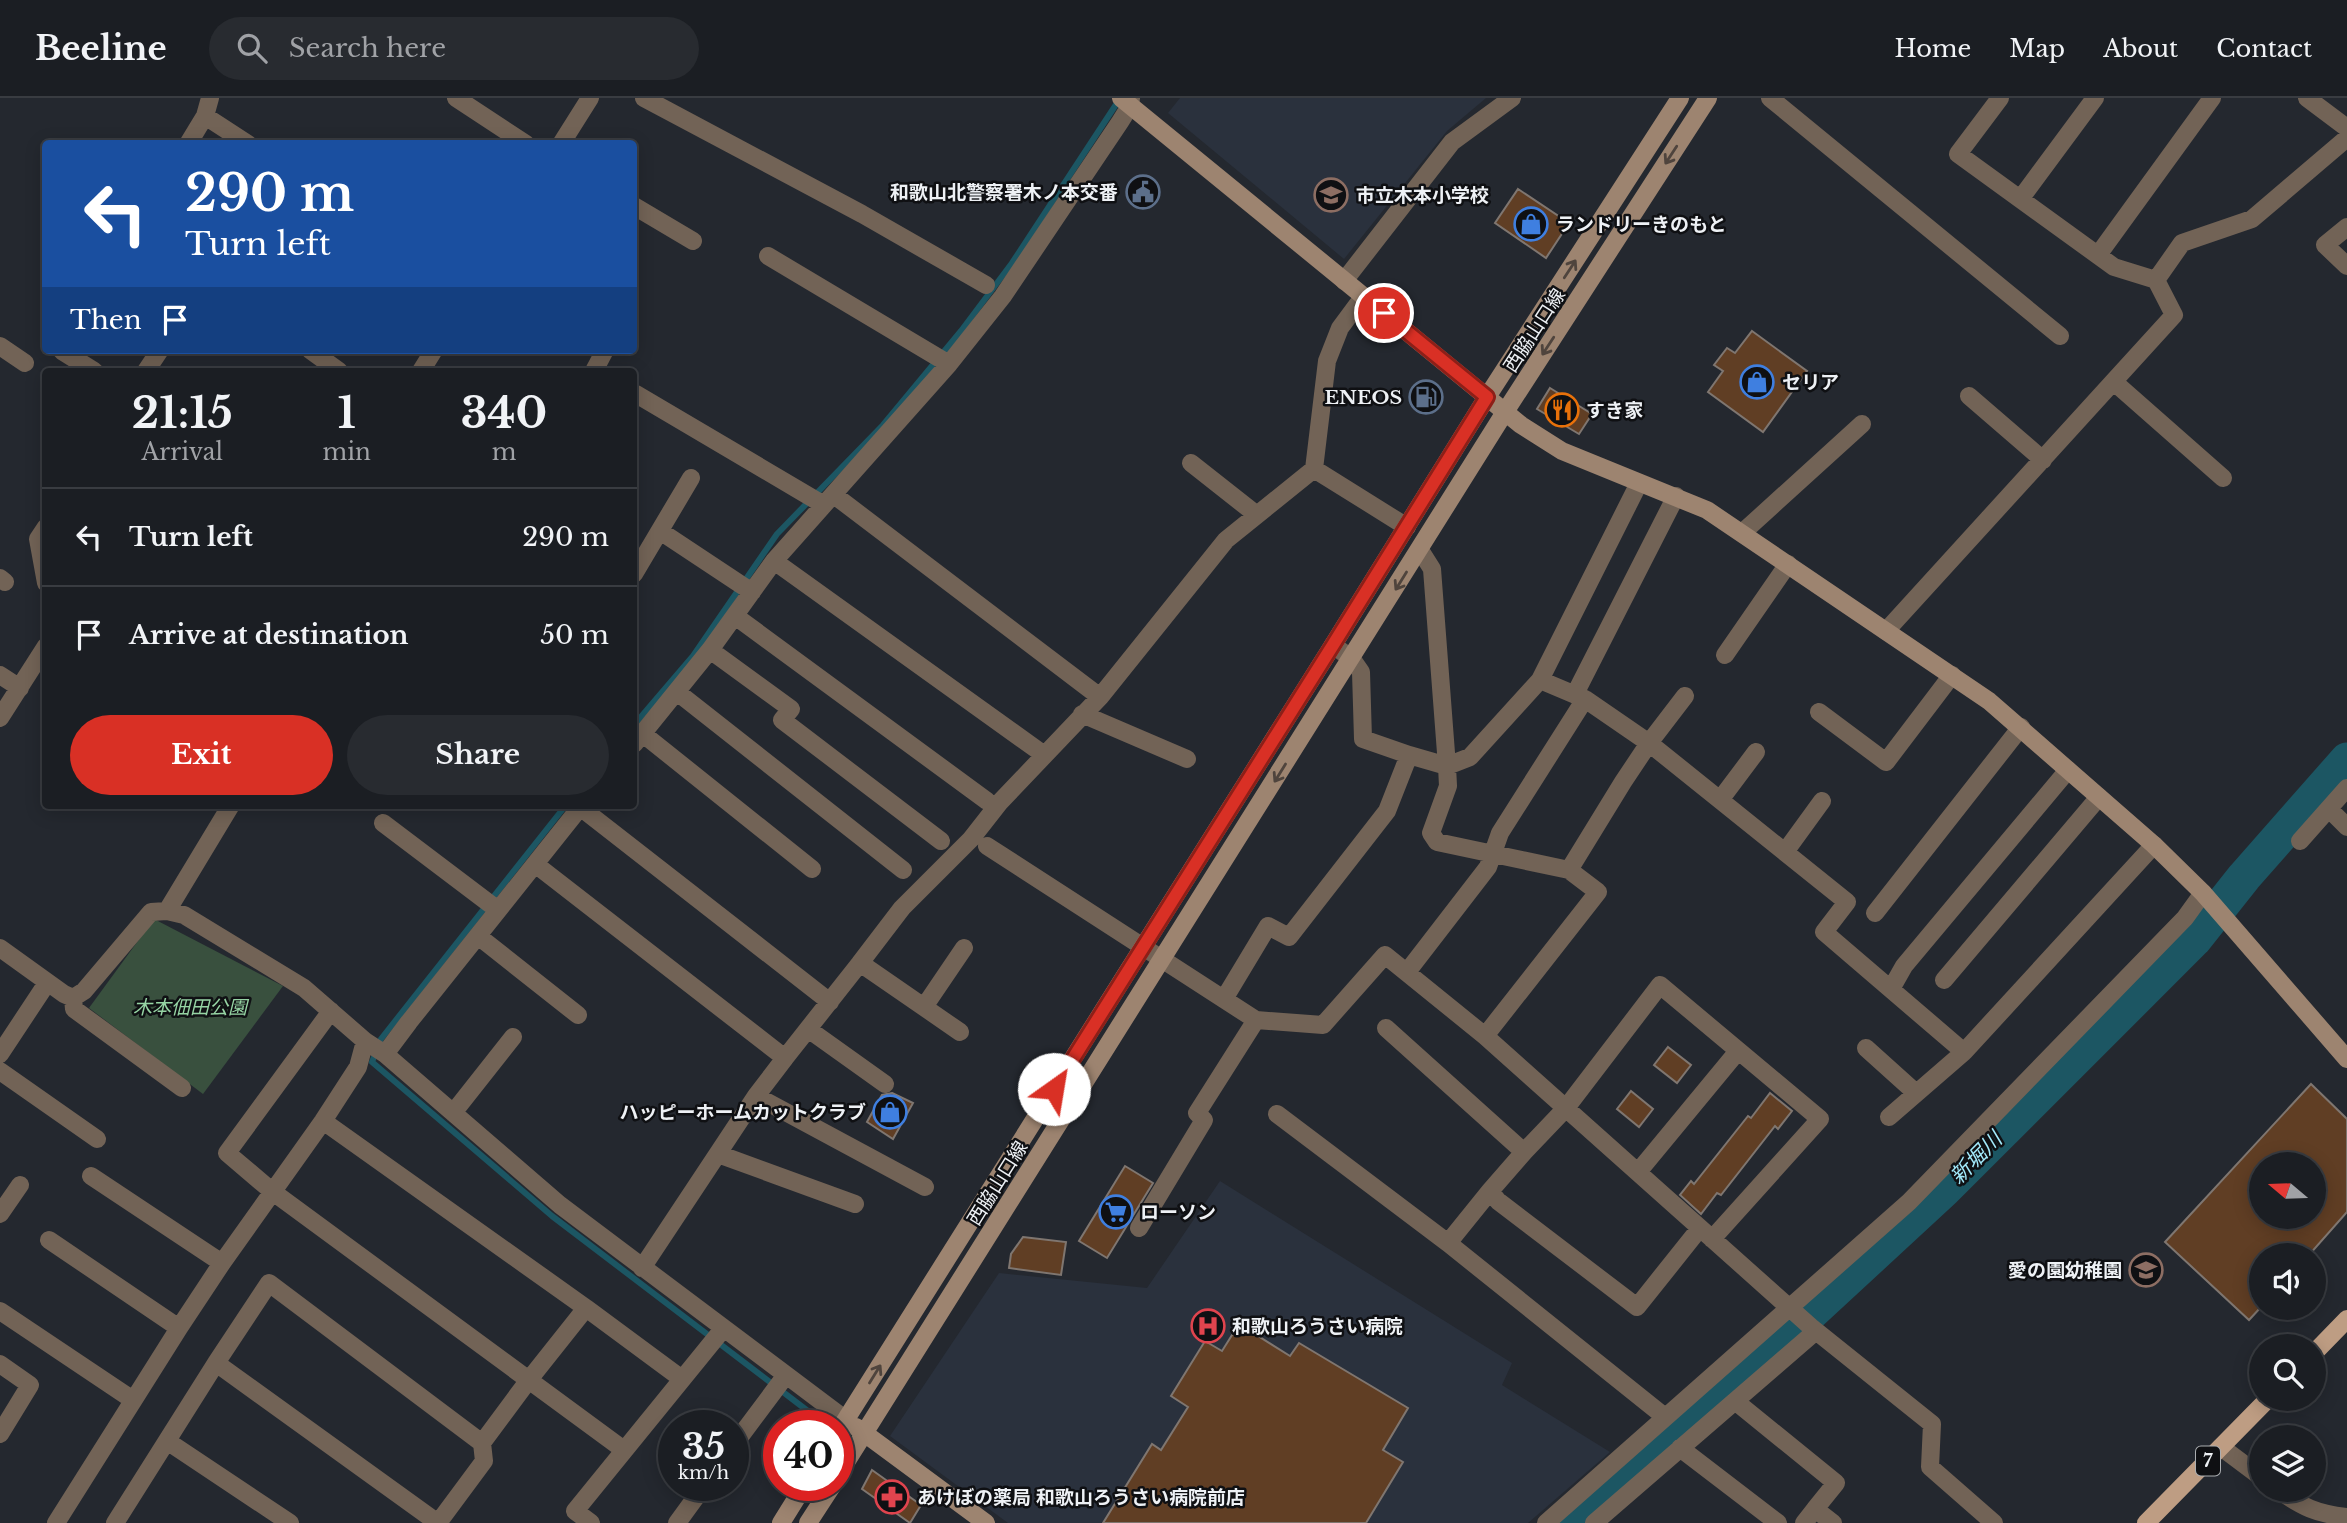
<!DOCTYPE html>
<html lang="en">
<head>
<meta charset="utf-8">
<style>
	body { margin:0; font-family:"Libre Baskerville","Noto Sans JP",serif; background:#282b30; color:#f1f3f6; height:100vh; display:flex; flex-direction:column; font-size:26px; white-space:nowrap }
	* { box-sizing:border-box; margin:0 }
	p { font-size:23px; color:#a0a2a6 }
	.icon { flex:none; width:38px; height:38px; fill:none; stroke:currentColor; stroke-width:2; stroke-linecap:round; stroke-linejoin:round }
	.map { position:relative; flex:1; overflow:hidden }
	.side { position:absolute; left:42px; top:270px; width:595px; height:441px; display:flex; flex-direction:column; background:#1b1e23; border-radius:7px; box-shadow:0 4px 18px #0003,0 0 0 2px #393c41 }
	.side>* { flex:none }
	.hud { position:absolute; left:42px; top:42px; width:595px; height:214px; border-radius:7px; box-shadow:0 4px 18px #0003,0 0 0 2px #393c41; background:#1a4fa0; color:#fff; overflow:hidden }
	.needle { width:46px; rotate:289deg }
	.controls { position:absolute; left:2249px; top:1054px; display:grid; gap:14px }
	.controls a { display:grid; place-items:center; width:77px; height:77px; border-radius:50%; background:#1b1e23; box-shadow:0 4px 18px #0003,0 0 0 2px #393c41; font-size:35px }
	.speed { position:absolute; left:658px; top:1312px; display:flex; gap:14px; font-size:35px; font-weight:700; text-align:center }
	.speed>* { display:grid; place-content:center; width:91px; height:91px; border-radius:50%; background:#1b1e23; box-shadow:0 4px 18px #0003,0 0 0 2px #393c41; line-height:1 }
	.speed small { font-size:18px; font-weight:400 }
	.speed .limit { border:10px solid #d22; background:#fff; color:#111 }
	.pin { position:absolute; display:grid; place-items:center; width:60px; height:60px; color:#fff; margin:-30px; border:4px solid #fff; border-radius:50%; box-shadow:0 2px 7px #0007 }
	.me { position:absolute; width:77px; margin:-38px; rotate:32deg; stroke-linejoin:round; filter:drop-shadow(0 0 5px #0008) }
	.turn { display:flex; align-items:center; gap:24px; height:147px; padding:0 28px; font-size:32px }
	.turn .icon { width:91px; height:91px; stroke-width:2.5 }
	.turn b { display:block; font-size:49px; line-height:60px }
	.then { display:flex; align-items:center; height:66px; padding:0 28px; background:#0003; gap:14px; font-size:26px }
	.eta { display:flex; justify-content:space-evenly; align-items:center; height:119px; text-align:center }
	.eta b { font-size:42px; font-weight:800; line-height:49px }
	.cta { display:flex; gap:14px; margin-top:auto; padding:14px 28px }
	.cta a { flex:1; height:80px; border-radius:42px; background:#d93025; color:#fff; font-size:28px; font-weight:800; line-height:80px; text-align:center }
	.cta a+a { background:#282b30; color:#f1f3f6 }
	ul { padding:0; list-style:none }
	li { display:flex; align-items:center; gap:21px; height:98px; padding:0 28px; border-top:2px solid #393c41 }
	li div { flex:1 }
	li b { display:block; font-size:26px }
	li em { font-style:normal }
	header { display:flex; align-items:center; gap:42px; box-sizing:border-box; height:98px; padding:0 35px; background:#1b1e23; border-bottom:2px solid #393c41 }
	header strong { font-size:33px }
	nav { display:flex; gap:38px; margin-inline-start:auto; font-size:24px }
	.search { width:490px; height:63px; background:#282b30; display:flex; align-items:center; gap:18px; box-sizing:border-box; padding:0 24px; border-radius:38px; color:#a0a2a6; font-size:26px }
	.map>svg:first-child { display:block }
	.built { fill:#2a313d }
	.green { fill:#39503e }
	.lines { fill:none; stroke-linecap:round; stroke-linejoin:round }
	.stream { stroke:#1c5663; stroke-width:6 }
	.river { stroke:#1c5663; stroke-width:35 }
	.building { fill:#603e24; stroke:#7f7670; stroke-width:2; fill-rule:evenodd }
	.street { stroke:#726356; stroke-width:18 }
	.secondary { stroke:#9d8470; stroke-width:18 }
	.primary { stroke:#be9d83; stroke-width:18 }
	.oneway { stroke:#4f443d }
	.route-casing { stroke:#8d1f18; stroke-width:18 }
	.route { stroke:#d93025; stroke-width:12 }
	.labels { text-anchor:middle; stroke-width:5; stroke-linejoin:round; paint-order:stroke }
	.shield { fill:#0f1013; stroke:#abaeb1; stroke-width:2 }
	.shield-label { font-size:18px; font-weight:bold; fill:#eef1f5 }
	.poi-label { font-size:19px; font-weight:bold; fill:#eef1f5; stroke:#0f1013; text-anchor:start }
	.street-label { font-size:19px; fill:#eef1f5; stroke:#0f1013 }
	.park-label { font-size:19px; font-style:italic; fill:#96d4a4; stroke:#0f1013 }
	.water-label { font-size:21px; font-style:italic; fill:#a3eafb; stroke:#0f1013 }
</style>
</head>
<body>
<header>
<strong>Beeline</strong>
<div class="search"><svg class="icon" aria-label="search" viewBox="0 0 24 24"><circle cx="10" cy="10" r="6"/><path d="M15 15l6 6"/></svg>Search here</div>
<nav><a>Home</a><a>Map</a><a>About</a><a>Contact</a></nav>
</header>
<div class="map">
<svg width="2347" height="1425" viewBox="0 0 2347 1425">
	<rect width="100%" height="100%" fill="#24282f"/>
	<path class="built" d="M1180,0H1486L1447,33L1344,161L1168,15Z
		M1220,1083L1512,1265L1502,1287L1610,1354L1528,1425H1008L890,1338L999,1175L1147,1190Z"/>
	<path class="green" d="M154,821L283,888L203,996L89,910Z"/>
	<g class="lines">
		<path class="stream" d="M634,627L693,558L777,436L883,327L961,233L1012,165L1119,2
			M566,707L381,941L372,964L552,1118L817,1320"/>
		<path class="river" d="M1573,1425L1763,1259L1944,1092L2194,842L2244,779L2347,662"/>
	</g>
	<path class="building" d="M1518,91L1569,125L1546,160L1495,125Z
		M1752,233L1807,273L1763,334L1708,294L1723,273L1714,267L1727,250L1735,255Z
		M1550,290L1592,316L1579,336L1537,311Z
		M1668,949L1691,967L1677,985L1654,967Z
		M2311,986L2347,1021V1114L2309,1157H2261V1209L2249,1222L2165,1144ZM2261,1066H2314V1118H2261Z
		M1631,993L1653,1011L1639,1029L1617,1011Z
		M892,995L913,1005L893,1041L867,1024L882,997Z
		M1770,995L1792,1013L1778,1031L1775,1028L1721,1097L1717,1095L1701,1116L1680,1097L1691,1083L1694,1086L1748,1018L1751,1020Z
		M1125,1068L1153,1085L1107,1160L1079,1143Z
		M1023,1139L1066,1144L1061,1177L1009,1170L1011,1156Z
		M1239,1226L1290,1258L1299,1245L1408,1310L1383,1352L1403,1364L1366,1425H1103L1152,1346L1161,1352L1188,1309L1171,1298L1205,1243L1222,1253Z
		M872,1372L921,1407L910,1425L862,1391Z"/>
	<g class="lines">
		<path class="street" d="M456,0L526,46
			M644,0L862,116L986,187
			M1770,0L2060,238
			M2307,0L2347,30
			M205,18L248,46
			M188,46L205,18L210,0
			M561,46L590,0
			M2021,100L2095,0
			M634,108L693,143
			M2347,129L2325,147L2347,168
			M2098,157L2212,0
			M768,158L949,266
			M2156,182L2182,145L2252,121L2347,40
			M1344,183L1452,44L1512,0
			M1363,199L1340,230L1327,263L1314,371L1407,429
			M0,248L25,265
			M310,252L339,273
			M62,253L94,273
			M146,273L160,252
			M421,273L434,252
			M594,273L605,252
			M2114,284L2223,380
			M636,296L824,407
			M1969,298L2043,362
			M1191,365L1257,417
			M834,397L1100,599
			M46,429L38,441L46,485
			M660,433L752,494
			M1742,435L1862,326
			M774,463L1043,656
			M634,476L691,380
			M0,480L5,484
			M735,518L987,703
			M1886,533L2174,217L2156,182L2114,169L1958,56L2000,0
			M710,552L791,611L782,622L941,743
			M1725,557L1788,466
			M0,577L20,590
			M1540,582L1585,601L1649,645L1623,684L1569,772
			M677,594L903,772
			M1575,596L1676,398
			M1685,598L1649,645L1847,804L1824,834L1964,954L2154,747
			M1819,614L1886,664L1952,577
			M1082,616L1187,661
			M0,620L46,548
			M643,636L812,771
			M634,646L710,552L774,463L949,266L1003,198L1120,24L1130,8L1131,0
			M1409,657L1447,668L1432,471L1420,452
			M1720,702L1756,654
			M580,709L830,904
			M2329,711L2347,729
			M383,725L498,812
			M2300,743L2347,690
			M987,748L1256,922L1323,927L1385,857L1485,938L1811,1229L1932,1326L1930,1369L1994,1425
			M1785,754L1822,703
			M535,766L785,960L756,998
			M167,813L231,707
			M1875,815L2021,629
			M478,838L578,917
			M0,850L64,896L73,900
			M860,865L902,810L971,741L1000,704L1100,599L1226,442L1314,371
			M1407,874L1488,769L1500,735L1585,601
			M1944,882L2099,699
			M1891,891L1904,868L2068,672
			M1224,901L1268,828L1289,839L1387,713L1409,657L1363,641L1361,574L1352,561L1333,547
			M924,909L964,850
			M331,913L227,1055L273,1094L624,1352
			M1386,930L1524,1054L1490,1093L1498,1103L1637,1209L1700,1130
			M808,931L885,986
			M1485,938L1598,794L1569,772L1437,744L1431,735L1448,688L1447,668L1470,659L1540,582L1639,385
			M1866,950L1916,995
			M0,956L47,885
			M385,956L409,924L582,707
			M785,960L860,865L960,934
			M0,973L97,1041
			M182,990L74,911L73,900L84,893L151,814L167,813L184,817L304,890L365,943L385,956L560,1107L846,1322
			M453,1015L513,939
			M1277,1016L1448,1145
			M1889,1019L1964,954
			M323,1023L586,1210L528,1283L482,1345
			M1524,1054L1566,1010L1660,887L1820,1021L1712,1141
			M718,1056L855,1106
			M1638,1074L1738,953
			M91,1078L222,1165
			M1490,1093L1448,1145L1665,1319
			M0,1116L20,1087
			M1139,1130L1204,1022L1197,1015L1256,922
			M49,1142L179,1230
			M642,1170L756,998L925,1089
			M586,1210L682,1281
			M0,1213L133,1302
			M216,1265L269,1185L482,1345L484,1363L438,1425
			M0,1266L30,1287L0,1336
			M1735,1303L1836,1385L1815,1411
			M167,1343L290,1425
			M733,1348L786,1277
			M2221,1349L2261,1379
			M1680,1350L1778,1425
			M2277,1391C2302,1409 2317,1416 2347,1419
			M56,1425L179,1230L222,1165L323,1023L358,969L365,943
			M115,1425L216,1265L438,1425
			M591,1425L575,1413L723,1231
			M677,1425L704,1388
			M1546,1425L1909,1104L2185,820L2203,795
			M1594,1425L1816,1233
			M1804,1425L1815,1411L1833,1425"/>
		<path class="secondary" d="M1121,0L1521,327L1562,353L1707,412L1989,603L2154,747L2203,795L2347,961
			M856,1329L986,1425
			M838,1334L1333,547L1487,299L1680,0
			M838,1377L1505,314L1708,0
			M781,1425L804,1388
			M808,1425L832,1388"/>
		<path class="primary" d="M2314,1255L2347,1221
			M2146,1425L2269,1300"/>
	</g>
	<defs><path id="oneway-shaft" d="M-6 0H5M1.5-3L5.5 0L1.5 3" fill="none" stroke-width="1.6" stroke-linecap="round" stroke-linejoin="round" transform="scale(1.75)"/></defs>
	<g class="oneway">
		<use href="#oneway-shaft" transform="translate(1671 57) rotate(123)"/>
		<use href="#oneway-shaft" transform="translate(1570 171) rotate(-57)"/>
		<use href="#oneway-shaft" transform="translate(1548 248) rotate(123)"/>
		<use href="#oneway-shaft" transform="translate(1401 483) rotate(122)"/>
		<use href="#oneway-shaft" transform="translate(1280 675) rotate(122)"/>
		<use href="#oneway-shaft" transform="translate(875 1276) rotate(-58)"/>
	</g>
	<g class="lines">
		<defs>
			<path id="route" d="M1054,991L1333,547L1487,299L1384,215"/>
		</defs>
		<use href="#route" class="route-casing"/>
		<use href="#route" class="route"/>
	</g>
	<defs>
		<symbol id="civic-ring" viewBox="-11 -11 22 22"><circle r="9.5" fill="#0f1013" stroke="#5c6f8a" stroke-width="1.5"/><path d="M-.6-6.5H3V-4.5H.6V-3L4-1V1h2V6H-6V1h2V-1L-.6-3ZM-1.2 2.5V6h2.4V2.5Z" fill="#5c6f8a"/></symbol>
		<symbol id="school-ring" viewBox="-11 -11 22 22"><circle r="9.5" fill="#0f1013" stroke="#8d6e63" stroke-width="1.5"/><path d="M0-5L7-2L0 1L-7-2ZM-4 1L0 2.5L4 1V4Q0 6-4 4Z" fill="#8d6e63"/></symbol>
		<symbol id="shop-ring" viewBox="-11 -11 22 22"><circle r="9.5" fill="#0f1013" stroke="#3f7fe0" stroke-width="1.5"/><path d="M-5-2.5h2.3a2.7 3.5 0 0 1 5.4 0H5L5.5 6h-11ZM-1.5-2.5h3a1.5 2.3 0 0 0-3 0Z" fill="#3f7fe0"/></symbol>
		<symbol id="fuel-ring" viewBox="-11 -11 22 22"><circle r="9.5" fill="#0f1013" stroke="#5c6f8a" stroke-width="1.5"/><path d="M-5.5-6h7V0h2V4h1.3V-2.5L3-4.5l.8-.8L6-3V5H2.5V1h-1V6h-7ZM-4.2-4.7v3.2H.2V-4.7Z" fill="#5c6f8a"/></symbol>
		<symbol id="restaurant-ring" viewBox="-11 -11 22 22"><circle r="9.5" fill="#0f1013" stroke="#e8710a" stroke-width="1.5"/><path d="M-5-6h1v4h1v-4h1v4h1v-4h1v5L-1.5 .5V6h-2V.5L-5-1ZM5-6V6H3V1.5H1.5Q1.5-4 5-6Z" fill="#e8710a"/></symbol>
		<symbol id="supermarket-ring" viewBox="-11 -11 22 22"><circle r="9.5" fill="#0f1013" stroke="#3f7fe0" stroke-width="1.5"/><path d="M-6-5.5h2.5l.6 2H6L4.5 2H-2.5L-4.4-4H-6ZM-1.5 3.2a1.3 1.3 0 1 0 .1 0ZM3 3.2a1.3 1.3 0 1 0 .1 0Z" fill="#3f7fe0"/></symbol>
		<symbol id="hospital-ring" viewBox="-11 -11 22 22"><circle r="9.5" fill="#0f1013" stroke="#e0444e" stroke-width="1.5"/><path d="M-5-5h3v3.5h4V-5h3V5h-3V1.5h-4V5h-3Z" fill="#e0444e"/></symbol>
		<symbol id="pharmacy-ring" viewBox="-11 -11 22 22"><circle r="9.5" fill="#0f1013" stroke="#e0444e" stroke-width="1.5"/><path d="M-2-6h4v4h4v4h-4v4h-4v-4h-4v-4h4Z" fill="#e0444e"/></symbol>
	</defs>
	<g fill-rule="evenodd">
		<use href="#civic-ring" x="1124" y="75" width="38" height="38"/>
		<use href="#school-ring" x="1312" y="78" width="38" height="38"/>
		<use href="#shop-ring" x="1512" y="107" width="38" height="38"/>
		<use href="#shop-ring" x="1738" y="265" width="38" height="38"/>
		<use href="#fuel-ring" x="1407" y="280" width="38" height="38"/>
		<use href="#restaurant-ring" x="1543" y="293" width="38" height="38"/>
		<use href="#shop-ring" x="871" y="995" width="38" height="38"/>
		<use href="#supermarket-ring" x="1097" y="1095" width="38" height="38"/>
		<use href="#school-ring" x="2127" y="1153" width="38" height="38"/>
		<use href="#hospital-ring" x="1189" y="1209" width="38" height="38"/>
		<use href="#pharmacy-ring" x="873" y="1380" width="38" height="38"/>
	</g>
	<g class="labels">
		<rect class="shield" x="2196" y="1348.5" width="24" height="29" rx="5"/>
		<g class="shield-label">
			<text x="2208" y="1369">7</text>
		</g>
		<g class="poi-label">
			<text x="1118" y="101" text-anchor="end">和歌山北警察署木ノ本交番</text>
			<text x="1356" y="104">市立木本小学校</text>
			<text x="1556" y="133">ランドリーきのもと</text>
			<text x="1782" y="291">セリア</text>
			<text x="1402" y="306" text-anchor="end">ENEOS</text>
			<text x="1586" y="319">すき家</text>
			<text x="866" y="1021" text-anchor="end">ハッピーホームカットクラブ</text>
			<text x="1140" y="1121">ローソン</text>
			<text x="2122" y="1179" text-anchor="end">愛の園幼稚園</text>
			<text x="1232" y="1235">和歌山ろうさい病院</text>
			<text x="917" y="1406">あけぼの薬局 和歌山ろうさい病院前店</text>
		</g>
		<g class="street-label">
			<text transform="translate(1534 232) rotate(-57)" y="7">西脇山口線</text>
			<text transform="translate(997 1085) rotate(-58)" y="7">西脇山口線</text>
		</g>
		<g class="park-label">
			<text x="190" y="916">木本佃田公園</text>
		</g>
		<g class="water-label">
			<text transform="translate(1976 1060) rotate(-45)" y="7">新堀川</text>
		</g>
	</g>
</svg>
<div class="controls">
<a><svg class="needle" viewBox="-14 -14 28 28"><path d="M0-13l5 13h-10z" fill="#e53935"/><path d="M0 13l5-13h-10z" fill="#a0a2a6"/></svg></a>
<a><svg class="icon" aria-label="sound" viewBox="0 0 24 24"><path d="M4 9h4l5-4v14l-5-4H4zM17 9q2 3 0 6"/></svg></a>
<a><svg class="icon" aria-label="search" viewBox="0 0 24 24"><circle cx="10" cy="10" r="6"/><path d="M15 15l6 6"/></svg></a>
<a><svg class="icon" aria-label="layers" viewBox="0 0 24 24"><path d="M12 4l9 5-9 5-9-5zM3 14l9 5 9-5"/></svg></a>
</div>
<div class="speed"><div>35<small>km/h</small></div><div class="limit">40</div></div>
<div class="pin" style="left:1384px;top:215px;background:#d93025"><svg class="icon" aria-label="arrive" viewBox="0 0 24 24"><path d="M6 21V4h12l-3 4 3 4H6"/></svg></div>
<svg class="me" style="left:1054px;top:991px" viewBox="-20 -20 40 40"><circle r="19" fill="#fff"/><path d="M0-13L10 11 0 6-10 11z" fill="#d93025"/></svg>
<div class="hud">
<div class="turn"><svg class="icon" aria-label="left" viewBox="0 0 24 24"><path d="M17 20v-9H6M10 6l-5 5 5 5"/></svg><div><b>290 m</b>Turn left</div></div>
<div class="then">Then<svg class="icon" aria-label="arrive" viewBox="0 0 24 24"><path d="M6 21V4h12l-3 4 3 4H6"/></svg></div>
</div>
<section class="side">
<div class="eta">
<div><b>21:15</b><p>Arrival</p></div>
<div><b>1</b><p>min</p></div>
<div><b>340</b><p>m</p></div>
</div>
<ul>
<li><svg class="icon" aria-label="left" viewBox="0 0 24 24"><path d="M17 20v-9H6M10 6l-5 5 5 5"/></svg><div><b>Turn left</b></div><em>290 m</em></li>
<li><svg class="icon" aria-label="arrive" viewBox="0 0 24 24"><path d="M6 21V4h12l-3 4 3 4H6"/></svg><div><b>Arrive at destination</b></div><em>50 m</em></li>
</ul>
<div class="cta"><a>Exit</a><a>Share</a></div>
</section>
</div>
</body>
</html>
